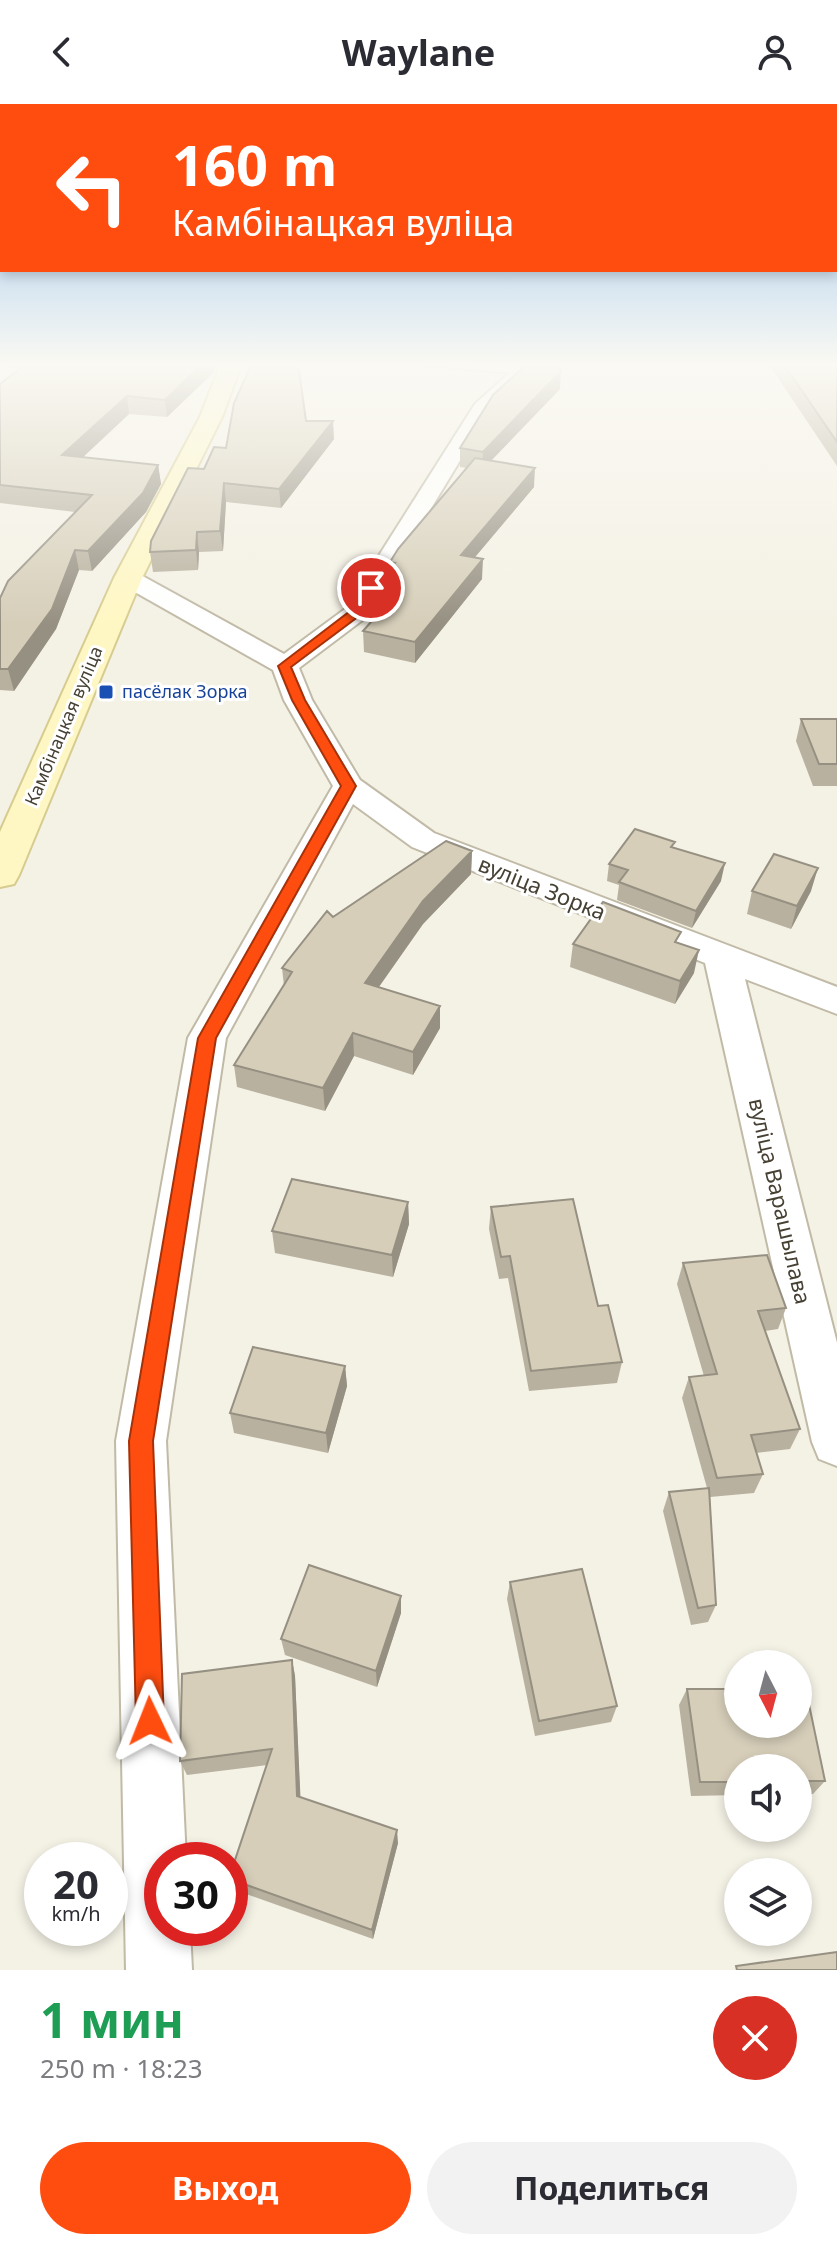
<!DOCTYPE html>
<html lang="ru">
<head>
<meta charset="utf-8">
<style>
	body { margin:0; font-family:"Noto Sans",sans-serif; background:#f2f2f3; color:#2b2b33; height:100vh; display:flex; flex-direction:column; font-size:30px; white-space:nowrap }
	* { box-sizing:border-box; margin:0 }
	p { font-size:26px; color:#7c7c81 }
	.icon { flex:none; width:44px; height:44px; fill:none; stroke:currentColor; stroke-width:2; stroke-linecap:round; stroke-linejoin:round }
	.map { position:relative; height:1866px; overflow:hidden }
	.details { display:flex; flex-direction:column; background:#fff; flex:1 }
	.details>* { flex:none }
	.guide { position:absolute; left:0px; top:0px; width:838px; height:168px; box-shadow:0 4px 12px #0003; background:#ff4d10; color:#fff; overflow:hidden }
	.needle { width:52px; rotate:174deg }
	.buttons { position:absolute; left:724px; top:1546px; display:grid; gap:16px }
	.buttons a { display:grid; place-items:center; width:88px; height:88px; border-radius:50%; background:#fff; box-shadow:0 4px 12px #0003; font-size:40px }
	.speed { position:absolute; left:24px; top:1738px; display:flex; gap:16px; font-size:40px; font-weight:700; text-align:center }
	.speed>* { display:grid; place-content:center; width:104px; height:104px; border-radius:50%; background:#fff; box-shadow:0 4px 12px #0003; line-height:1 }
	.speed small { font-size:20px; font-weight:400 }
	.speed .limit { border:12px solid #d22; background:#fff; color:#111 }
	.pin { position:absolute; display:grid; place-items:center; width:68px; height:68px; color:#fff; margin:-34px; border:4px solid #fff; border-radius:50%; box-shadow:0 2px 8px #0007 }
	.me { position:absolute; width:88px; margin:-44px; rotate:358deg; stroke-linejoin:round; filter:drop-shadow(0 0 6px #0008) }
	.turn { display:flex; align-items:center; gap:28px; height:168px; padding:0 40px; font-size:36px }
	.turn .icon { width:104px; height:104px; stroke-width:2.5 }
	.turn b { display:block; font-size:56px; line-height:68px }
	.round { display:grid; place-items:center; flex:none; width:84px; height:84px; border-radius:42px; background:#f2f2f3 }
	.overview { display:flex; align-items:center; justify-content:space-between; height:136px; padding:0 40px }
	h1 { font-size:48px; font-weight:700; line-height:60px; color:#1e9e55 }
	.primary-button { display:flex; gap:16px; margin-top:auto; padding:16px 40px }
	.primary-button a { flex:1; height:92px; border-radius:48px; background:#ff4d10; color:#fff; font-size:32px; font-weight:700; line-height:92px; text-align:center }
	.primary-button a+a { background:#f2f2f3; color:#2b2b33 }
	header { display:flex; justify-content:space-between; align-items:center; height:104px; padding:0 40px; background:#fff; font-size:36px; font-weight:700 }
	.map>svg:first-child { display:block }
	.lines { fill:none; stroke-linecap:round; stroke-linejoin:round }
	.lane-casing { stroke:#c0baa6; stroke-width:4 }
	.street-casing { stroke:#c0baa6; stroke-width:4 }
	.secondary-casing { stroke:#d7cc90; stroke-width:4 }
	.lane { fill:#fff; fill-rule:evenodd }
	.street { fill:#fff; fill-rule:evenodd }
	.secondary { fill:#fff7c3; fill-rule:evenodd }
	.wall { fill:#b8b19f }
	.shaded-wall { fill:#969082 }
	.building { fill:#d6ceb9; stroke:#969082; stroke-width:2 }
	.route { fill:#ff4d10; stroke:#a6320a; stroke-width:2 }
	.transit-dot { fill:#1a4fb4; stroke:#fff; stroke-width:3 }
	.labels { text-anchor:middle; stroke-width:6; stroke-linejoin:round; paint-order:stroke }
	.far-transit-label { font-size:18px; fill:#164399; stroke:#fff; text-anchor:start }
	.far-street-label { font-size:18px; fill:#474134; stroke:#fff }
	.street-label { font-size:22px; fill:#474134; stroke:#fff }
</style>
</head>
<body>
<header><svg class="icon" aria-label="back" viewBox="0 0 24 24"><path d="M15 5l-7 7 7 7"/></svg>Waylane<svg class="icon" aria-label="person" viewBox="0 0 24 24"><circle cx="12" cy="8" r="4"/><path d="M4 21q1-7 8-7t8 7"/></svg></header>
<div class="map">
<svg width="837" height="1866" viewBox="0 0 837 1866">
	<rect width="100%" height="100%" fill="#f4f1e5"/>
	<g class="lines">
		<defs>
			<path id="lane" d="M197,259H235L236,261L231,264Z
				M398,259L523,264L528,267L523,270Z"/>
			<path id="street" d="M516,259H534L529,271L490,307L364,515L299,564L312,596L360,676L434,729L837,883V910L745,875L837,1239V1362L819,1355L812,1338L705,859L412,743L353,700L226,934L166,1337L186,1756H162V1824H190L192,1866H126L116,1337L188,934L333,682L284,596L273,566L119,479L116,474L119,469H137L284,550L345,505L475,300L514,265Z"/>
			<path id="secondary" d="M221,259H242L222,313L142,474L19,771L14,780L0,783V728L114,474L200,313Z"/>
		</defs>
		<use href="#lane" class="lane-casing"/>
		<use href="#street" class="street-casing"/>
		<use href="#secondary" class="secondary-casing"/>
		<use href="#lane" class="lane"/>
		<use href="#street" class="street"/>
		<use href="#secondary" class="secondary"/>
	</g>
	<path class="wall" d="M0,259H214L215,267L167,313L129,310L83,353L158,361L161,380L146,408L92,467L79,466L56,525L14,587L0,586V494L75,408L0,399V280L20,264L1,263Z
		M301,259L299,267L306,317L334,335L281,404L226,398L223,447L199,448L198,466L153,468L150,448L204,365L226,344Z
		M768,259H837V362Z
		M560,285L491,357L534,383L475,453L482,475L415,559L364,548L363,527L381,506L374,505L373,484L390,465V458L467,364L460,363V344Z
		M801,615H837V682H813L796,637Z
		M674,744L721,777L692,824L617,796L619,781L607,777L609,760Z
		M472,747L471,770L423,820L379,883L440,902V924L413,971L354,952L325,1007L237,983L234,961L284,882L282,864L333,813Z
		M752,787H811L791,825L747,810Z
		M679,839L694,869L675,900L570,863L573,840Z
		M408,1098L409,1120L393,1173L275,1149L272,1127Z
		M491,1103L598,1202L622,1258L617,1279L529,1287L508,1174L499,1175L489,1125Z
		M683,1159L786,1204L778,1225L765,1227L800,1325L790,1345L756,1349L763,1370L754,1389L710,1393L716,1501L708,1518L691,1521L663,1407L669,1388L707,1384L682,1294L689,1273L704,1272L677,1180Z
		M345,1262L347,1282L328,1349L234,1329L230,1309Z
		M510,1478L617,1602L611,1618L535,1632L507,1495Z
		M401,1509L377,1583L285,1551L281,1535Z
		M292,1556L295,1572L300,1693L398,1739L373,1835L235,1786L230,1777V1771L267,1661L187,1671L180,1657Z
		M687,1585L825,1677L813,1690L798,1691V1664H738V1691L691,1692L679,1601Z"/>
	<path class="shaded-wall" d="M203,259H214L215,267L167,313L165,296Z
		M561,267L560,285L482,366L483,348Z
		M127,292L129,310L65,370L62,351Z
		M333,317L334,335L281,404L279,385Z
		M158,361L161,380L146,408L92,467L88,447Z
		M535,364L534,383L460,471L461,451Z
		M224,379L226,398L223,447L220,427Z
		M197,428L199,448L198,466L196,446Z
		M75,446L79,466L56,525L14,587L8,565Z
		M483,455L482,475L415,559V538Z
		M472,747L471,770L423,820L366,901L365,879L423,797Z
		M725,759L721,777L692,824L696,807Z
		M818,764L811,787L791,825L797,802Z
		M699,846L694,869L675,900L680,877Z
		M440,902V924L413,971V948Z
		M353,929L354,952L325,1007L323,984Z
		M408,1098L409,1120L393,1173L392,1151Z
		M345,1262L347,1282L328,1349L326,1329Z
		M401,1492V1509L377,1583L376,1567Z
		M292,1556L295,1572L301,1705L297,1692Z
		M397,1726L398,1739L373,1835L372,1826Z"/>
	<path class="building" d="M27,259H203L165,296L127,292L62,351L158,361L143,389L88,447L75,446L52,505L8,565H0V494L8,477L92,391L0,381V280Z
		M252,259H298L306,317H333L279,385L224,379L220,427L197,428L196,446L150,448L151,437L188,364L204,365L214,343L226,344L234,299Z
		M528,259H553L561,267L483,348L460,344L493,291Z
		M783,259H837V338Z
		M475,354L535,364L461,451L483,455L415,538L363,527L397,489L373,484L395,459L390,458L398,445Z
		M801,615H837V660H819Z
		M635,725L675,738L671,743L725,759L696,807L619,778L628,766L609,760Z
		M446,737L472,747L423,797L365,879L440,902L413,948L353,929L323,984L234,961L292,868L282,864L327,807L333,813Z
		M774,750L818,764L797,802L752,787Z
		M603,798L681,828L675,838L699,846L680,877L573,840Z
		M292,1075L408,1098L392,1151L272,1127Z
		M573,1095L598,1202L608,1201L622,1258L531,1267L510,1152L501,1153L491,1103Z
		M767,1151L786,1204L758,1207L800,1325L751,1331L763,1370L717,1374L689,1273L717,1270L683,1159Z
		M253,1243L345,1262L326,1329L230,1309Z
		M709,1384L716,1501L698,1504L669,1388Z
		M309,1461L401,1492L376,1567L281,1535Z
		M582,1465L617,1602L539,1617L510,1478Z
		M292,1556L297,1692L397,1726L372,1826L230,1775V1771L272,1645L180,1657L182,1570Z
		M687,1585H738V1620H798V1586H806L825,1677H798V1664H738V1678H700Z
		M837,1848V1866H737L736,1862Z"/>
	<linearGradient id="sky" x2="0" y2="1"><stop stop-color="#89bcee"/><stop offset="0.5" stop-color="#faf9f3"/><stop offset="1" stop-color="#faf9f3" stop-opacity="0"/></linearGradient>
	<rect width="837" height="521" fill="url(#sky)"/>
	<path class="route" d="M371,480L377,484L359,512L291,563L305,596L356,682L216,934L153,1337L164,1617L160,1627L150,1631L140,1627L136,1617L129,1337L198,934L341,682L292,596L278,562L350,507L366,481Z"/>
	<rect class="transit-dot" x="98" y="580" width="16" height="16" rx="4"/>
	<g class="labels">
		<g class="far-transit-label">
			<text x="122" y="594">пасёлак Зорка</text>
		</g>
		<g class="far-street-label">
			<text transform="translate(64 622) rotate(-67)" y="6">Камбінацкая вуліца</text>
		</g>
		<g class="street-label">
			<text transform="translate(542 784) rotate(22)" y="8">вуліца Зорка</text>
			<text transform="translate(780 1097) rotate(77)" y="8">вуліца Варашылава</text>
		</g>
	</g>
</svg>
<div class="buttons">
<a><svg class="needle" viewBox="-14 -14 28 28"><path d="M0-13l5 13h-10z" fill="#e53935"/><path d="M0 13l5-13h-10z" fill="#7c7c81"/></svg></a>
<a><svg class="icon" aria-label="sound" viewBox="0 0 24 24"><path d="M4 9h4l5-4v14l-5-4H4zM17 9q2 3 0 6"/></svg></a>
<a><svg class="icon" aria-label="layers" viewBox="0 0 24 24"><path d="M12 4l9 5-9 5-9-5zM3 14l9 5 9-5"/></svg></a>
</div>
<div class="speed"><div>20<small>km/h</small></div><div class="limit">30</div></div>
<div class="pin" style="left:371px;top:484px;background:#d93025"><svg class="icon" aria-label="arrive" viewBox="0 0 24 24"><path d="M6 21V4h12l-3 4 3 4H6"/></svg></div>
<svg class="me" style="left:150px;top:1617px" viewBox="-20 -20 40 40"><path d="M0-17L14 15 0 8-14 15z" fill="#ff4d10" stroke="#fff" stroke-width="4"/></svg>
<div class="guide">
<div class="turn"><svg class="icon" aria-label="left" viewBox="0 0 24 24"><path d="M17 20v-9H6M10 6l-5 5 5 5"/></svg><div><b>160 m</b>Камбінацкая вуліца</div></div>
</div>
</div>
<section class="details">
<div class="overview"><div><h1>1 мин</h1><p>250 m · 18:23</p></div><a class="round" style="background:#d93025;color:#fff"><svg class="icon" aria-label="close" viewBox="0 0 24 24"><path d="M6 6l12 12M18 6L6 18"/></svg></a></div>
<div class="primary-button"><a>Выход</a><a>Поделиться</a></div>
</section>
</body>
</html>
